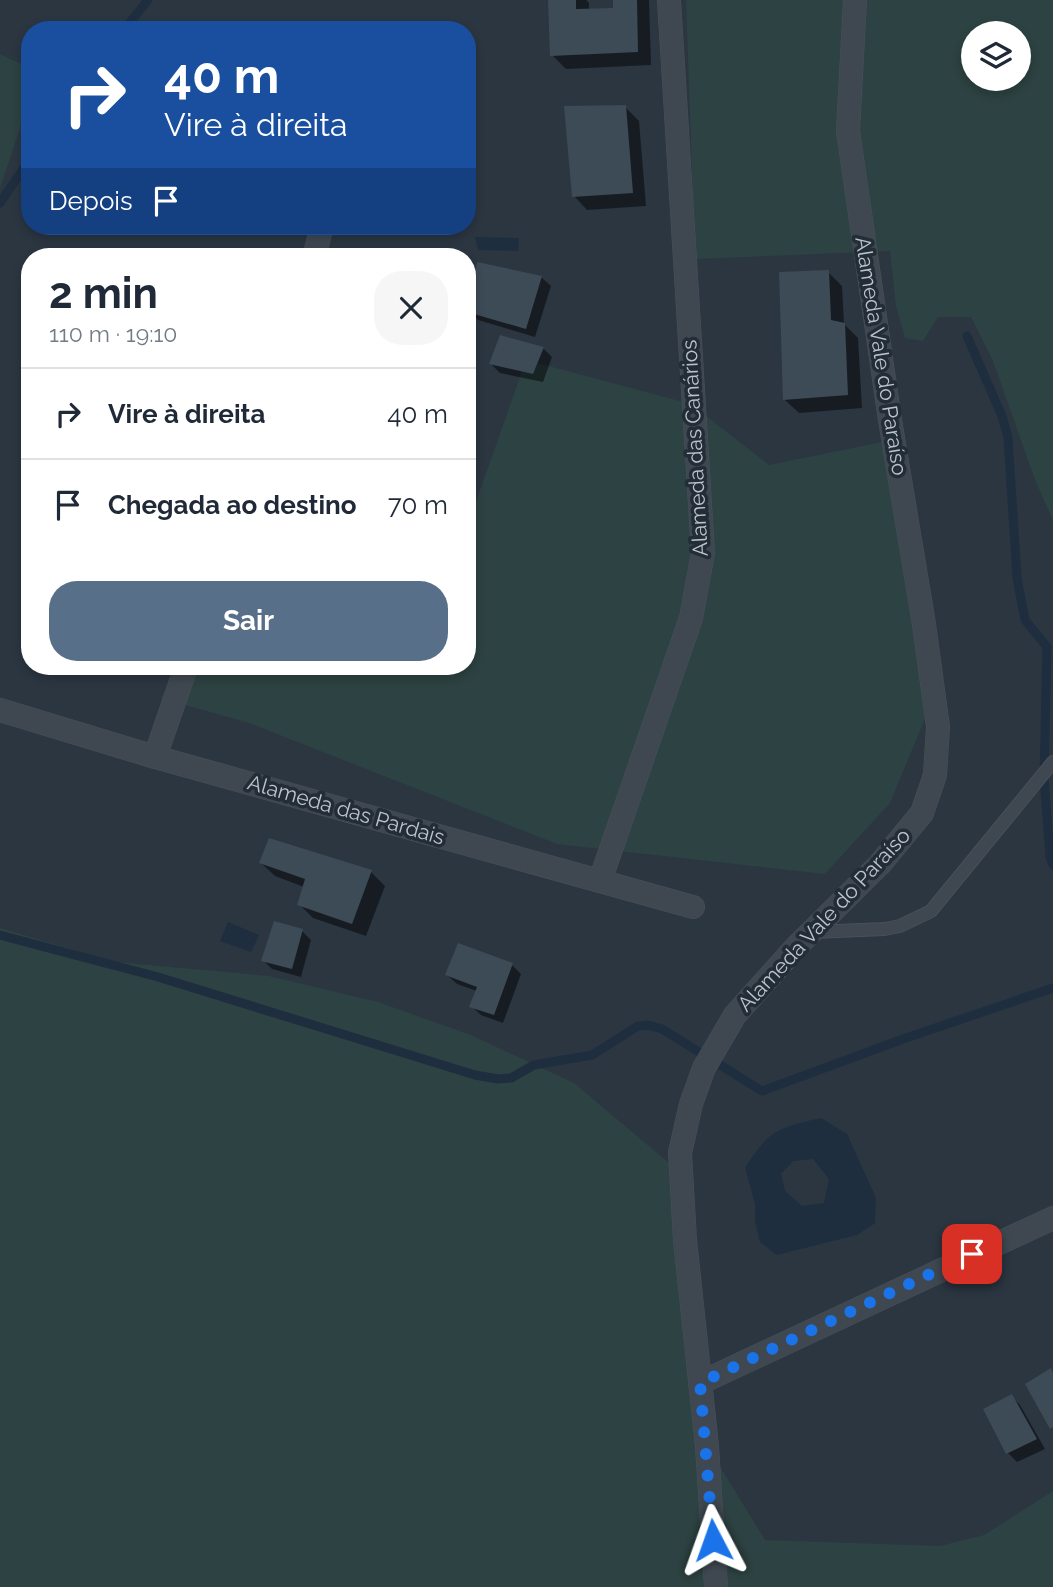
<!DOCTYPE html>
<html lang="pt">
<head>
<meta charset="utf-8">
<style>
	body { margin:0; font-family:Raleway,sans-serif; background:#f6f6f7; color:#1f2937; height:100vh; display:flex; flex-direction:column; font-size:26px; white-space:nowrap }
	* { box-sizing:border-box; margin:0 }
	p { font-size:23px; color:#747a83 }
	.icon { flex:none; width:38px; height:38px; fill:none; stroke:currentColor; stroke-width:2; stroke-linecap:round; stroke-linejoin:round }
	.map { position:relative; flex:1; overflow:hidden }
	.drawer { position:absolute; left:21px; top:248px; width:455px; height:427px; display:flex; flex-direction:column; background:#fff; border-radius:28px; box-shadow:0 4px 10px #0003 }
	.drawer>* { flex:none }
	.guide { position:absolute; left:21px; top:21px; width:455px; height:214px; border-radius:28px; box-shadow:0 4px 10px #0003; background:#1a4fa0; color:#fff; overflow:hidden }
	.fabs { position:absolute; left:961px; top:21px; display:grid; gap:14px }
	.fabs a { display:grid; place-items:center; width:70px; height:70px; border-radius:50%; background:#fff; box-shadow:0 4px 10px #0003; font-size:35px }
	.pin { position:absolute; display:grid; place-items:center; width:60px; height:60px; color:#fff; margin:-30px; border-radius:14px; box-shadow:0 4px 10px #0006 }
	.me { position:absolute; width:77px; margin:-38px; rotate:356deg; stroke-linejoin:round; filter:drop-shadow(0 0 5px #0008) }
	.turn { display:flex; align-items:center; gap:24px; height:147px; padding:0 28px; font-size:32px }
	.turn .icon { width:91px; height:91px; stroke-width:2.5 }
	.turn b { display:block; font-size:49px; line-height:60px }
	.then { display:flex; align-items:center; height:66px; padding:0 28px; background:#0003; gap:14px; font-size:26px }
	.round { display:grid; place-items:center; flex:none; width:74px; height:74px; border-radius:28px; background:#f6f6f7 }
	.summary { display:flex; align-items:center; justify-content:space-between; height:119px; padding:0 28px }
	h1 { font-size:42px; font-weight:700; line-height:52px }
	.button { display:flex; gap:14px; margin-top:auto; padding:14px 28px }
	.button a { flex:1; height:80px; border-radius:28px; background:#586f89; color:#fff; font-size:28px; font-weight:700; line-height:80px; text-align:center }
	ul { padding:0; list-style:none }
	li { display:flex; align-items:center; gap:21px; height:91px; padding:0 28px; border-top:2px solid #e0e1e3 }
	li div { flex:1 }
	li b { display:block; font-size:26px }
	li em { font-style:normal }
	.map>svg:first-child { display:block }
	.green { fill:#2d4242; fill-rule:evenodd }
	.water { fill:#1e2e3f; fill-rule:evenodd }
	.shadow { fill:#0007 }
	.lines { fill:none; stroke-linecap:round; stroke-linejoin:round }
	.stream { stroke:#1e2e3f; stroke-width:9 }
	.building { fill:#3d4b57 }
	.service-casing { stroke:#48515b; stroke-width:14 }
	.minor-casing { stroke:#48515b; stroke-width:24 }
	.service { stroke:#3f4851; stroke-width:12 }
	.minor { stroke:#3f4851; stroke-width:23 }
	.route { stroke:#1a73e8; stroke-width:12; stroke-dasharray:0 21.6 }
	.labels { text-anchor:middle; stroke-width:7; stroke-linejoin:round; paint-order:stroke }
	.street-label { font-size:21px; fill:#bcc3cb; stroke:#232d37 }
</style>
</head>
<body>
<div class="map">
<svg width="1053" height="1587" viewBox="0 0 1053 1587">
	<rect width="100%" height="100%" fill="#2b3641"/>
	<path class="green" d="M686,0H1053V520L1035,480L993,361L971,317H938L923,341L905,338L896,306L890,251L695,259ZM973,33H1018V79H973Z
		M0,54L30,68V98L0,188Z
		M526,360L691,404L769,465L901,438L926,716L890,803L825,874L557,844L249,723L161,698L181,667H467V527Z
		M0,928L115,962L269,976L378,1002L471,1035L574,1083L675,1168L716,1460L765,1540L940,1546L984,1535L1053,1491V1587H0Z"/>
	<path class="water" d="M475,237L519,238L518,251L478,250Z
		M228,922L259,935L251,952L220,941Z
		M821,1118L847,1134L876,1198L875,1223L857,1235L777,1255L760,1242L755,1222V1204L745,1168C770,1129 778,1128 821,1118ZM813,1159L829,1179L824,1203L802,1206L785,1191L781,1174L793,1161Z"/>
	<path class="shadow" d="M550,0H586L589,3V11L615,10L614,0H649L651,65L566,69L552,55Z
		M625,107L639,121L646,206L587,210L574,196Z
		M828,272L842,286L844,324L858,338L862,408L799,413L785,400Z
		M541,277L551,286L535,337L478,320L469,311Z
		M543,348L552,357L543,382L500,373L491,364Z
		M261,863L371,872L385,886L366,936L313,918L299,904L304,887L275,876Z
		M302,931L311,940L301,977L272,969L263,960Z
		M512,965L521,974L503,1023L481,1015L471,1006L477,991L457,984L447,975Z
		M1011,1396L1020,1405L1045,1449L1017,1462L1008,1453L985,1410Z"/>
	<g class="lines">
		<path class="stream" d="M124,30L148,0
			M0,203L30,159
			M967,336L1002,416L1008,438L1017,578L1025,620L1047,647L1044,778L1050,857L1053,865
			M0,935L158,977L475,1075L498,1079L511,1078L534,1065L592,1055L638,1026L648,1025L662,1029L762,1091L903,1039L1053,988"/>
	</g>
	<path class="building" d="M548,0H576V9L613,8V0H637L638,52L550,56Z
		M626,105L633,193L572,197L564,106Z
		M477,262L542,276L526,329L467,312Z
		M829,270L831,320L845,323L848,395L783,400L779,272Z
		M500,335L544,347L533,374L489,364Z
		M269,838L372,870L352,924L297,905L305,879L259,863Z
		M274,921L303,929L292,969L261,961Z
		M458,943L513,963L494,1015L469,1007L477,987L445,975Z
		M1051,1368L1053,1373V1427L1050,1429L1025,1384Z
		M1012,1394L1037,1439L1006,1454L983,1409Z"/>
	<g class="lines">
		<defs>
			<path id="service" d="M813,932L885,929L900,926L931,911L1053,762"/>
			<path id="minor" d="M314,257L322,226
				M0,710L155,757L693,907
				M155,757L186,667
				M600,881L691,618L703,553L669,0
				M700,1383L1053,1218
				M716,1587L707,1446L685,1240L680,1153L691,1104L704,1068L735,1015L797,946L880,864L922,813L935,775L938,727L924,624L890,420L848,131L855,0"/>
		</defs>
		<use href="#service" class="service-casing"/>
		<use href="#minor" class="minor-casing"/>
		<use href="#service" class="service"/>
		<use href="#minor" class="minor"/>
	</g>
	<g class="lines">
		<path class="route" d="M713,1540L700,1383L972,1254"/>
	</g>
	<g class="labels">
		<g class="street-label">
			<text transform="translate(881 356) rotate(81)" y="7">Alameda Vale do Paraíso</text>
			<text transform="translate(695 448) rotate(-93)" y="7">Alameda das Canários</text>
			<text transform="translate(346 810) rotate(16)" y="7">Alameda das Pardais</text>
			<text transform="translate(824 920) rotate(-47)" y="7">Alameda Vale do Paraíso</text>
		</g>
	</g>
</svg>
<div class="fabs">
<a><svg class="icon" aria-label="layers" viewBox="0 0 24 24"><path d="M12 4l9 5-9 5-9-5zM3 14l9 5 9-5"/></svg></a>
</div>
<div class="pin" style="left:972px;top:1254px;background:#d93025"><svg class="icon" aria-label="arrive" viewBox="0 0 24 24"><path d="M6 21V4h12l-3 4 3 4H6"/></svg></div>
<svg class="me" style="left:713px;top:1540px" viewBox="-20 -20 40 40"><path d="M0-17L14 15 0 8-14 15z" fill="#1a73e8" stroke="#fff" stroke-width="4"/></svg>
<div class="guide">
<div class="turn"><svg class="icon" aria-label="right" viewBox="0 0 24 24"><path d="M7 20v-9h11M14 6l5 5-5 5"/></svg><div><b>40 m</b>Vire à direita</div></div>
<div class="then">Depois<svg class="icon" aria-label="arrive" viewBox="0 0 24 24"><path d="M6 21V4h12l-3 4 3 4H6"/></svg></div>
</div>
<section class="drawer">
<div class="summary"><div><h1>2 min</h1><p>110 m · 19:10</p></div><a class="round"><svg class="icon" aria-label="close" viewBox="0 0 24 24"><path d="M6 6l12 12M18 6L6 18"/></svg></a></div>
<ul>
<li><svg class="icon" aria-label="right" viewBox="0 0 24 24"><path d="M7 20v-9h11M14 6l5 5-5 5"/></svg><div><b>Vire à direita</b></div><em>40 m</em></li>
<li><svg class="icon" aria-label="arrive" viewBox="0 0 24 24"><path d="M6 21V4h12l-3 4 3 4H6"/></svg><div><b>Chegada ao destino</b></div><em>70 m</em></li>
</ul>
<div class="button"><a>Sair</a></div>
</section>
</div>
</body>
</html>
